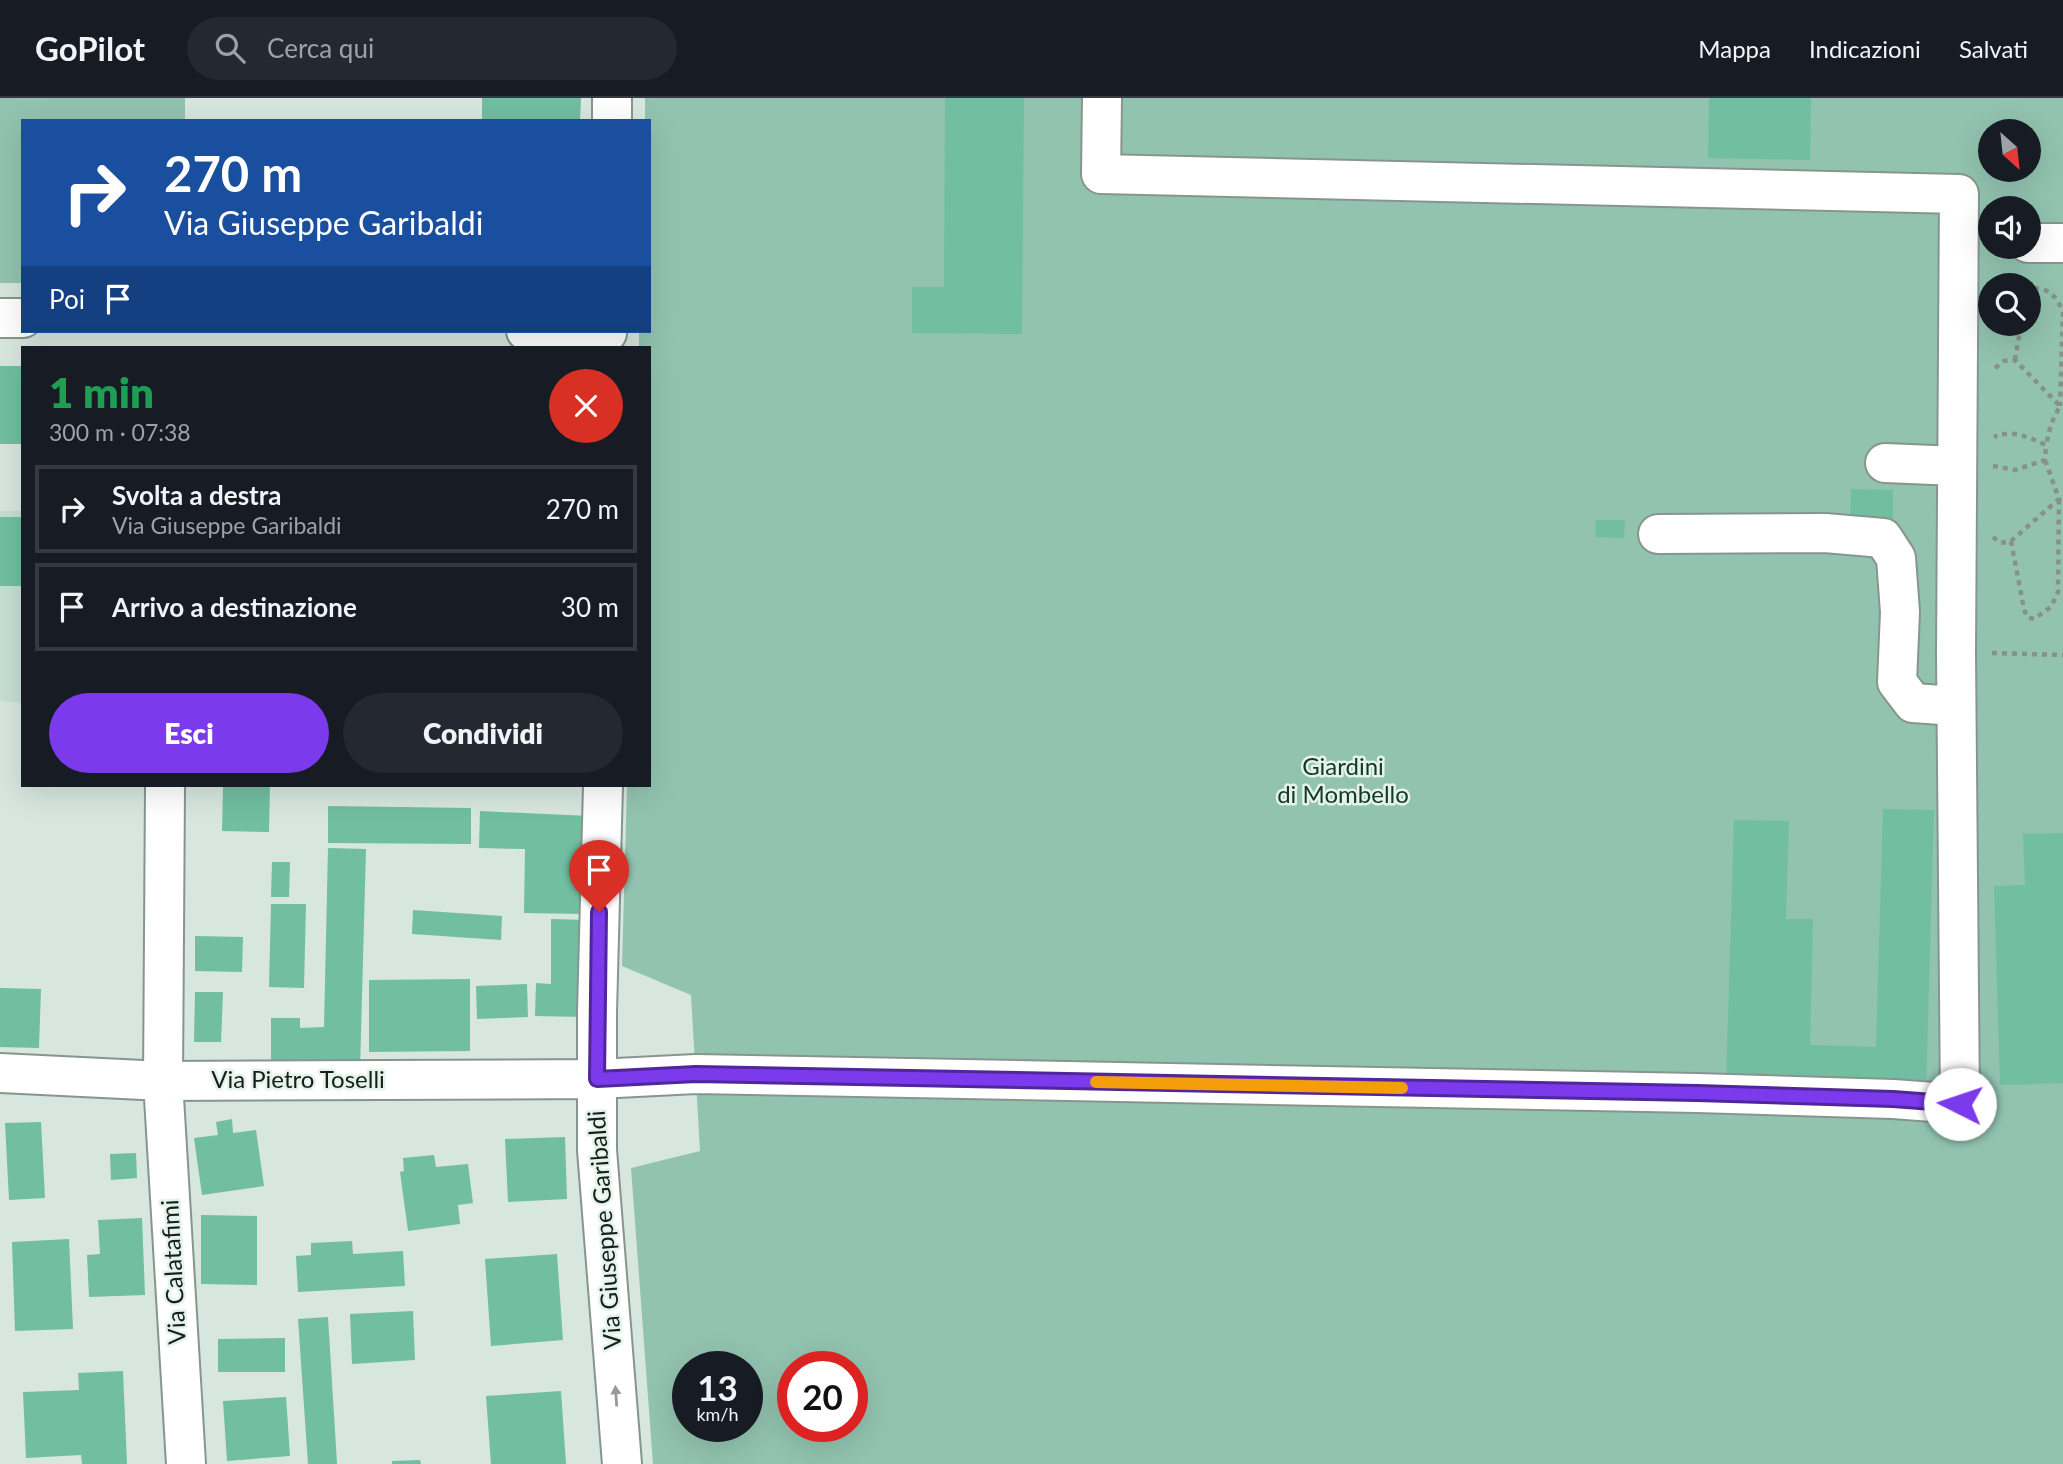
<!DOCTYPE html>
<html lang="it">
<head>
<meta charset="utf-8">
<style>
	body { margin:0; font-family:Lato,sans-serif; background:#242831; color:#f1f3f6; height:100vh; display:flex; flex-direction:column; font-size:26px; white-space:nowrap }
	* { box-sizing:border-box; margin:0 }
	p { font-size:23px; color:#9ea1a6 }
	.icon { flex:none; width:38px; height:38px; fill:none; stroke:currentColor; stroke-width:2; stroke-linecap:round; stroke-linejoin:round }
	.map { position:relative; flex:1; overflow:hidden }
	.panel { position:absolute; left:21px; top:248px; width:630px; height:441px; display:flex; flex-direction:column; background:#171b24; border-radius:0px; box-shadow:0 7px 28px #0002 }
	.panel>* { flex:none }
	.hud { position:absolute; left:21px; top:21px; width:630px; height:214px; border-radius:0px; box-shadow:0 7px 28px #0002; background:#1a4fa0; color:#fff; overflow:hidden }
	.needle { width:46px; rotate:153deg }
	.tools { position:absolute; left:1978px; top:21px; display:grid; gap:14px }
	.tools a { display:grid; place-items:center; width:63px; height:63px; border-radius:50%; background:#171b24; box-shadow:0 7px 28px #0002; font-size:35px }
	.speed { position:absolute; left:672px; top:1253px; display:flex; gap:14px; font-size:35px; font-weight:700; text-align:center }
	.speed>* { display:grid; place-content:center; width:91px; height:91px; border-radius:50%; background:#171b24; box-shadow:0 7px 28px #0002; line-height:1 }
	.speed small { font-size:18px; font-weight:400 }
	.speed .limit { border:10px solid #d22; background:#fff; color:#111 }
	.pin { position:absolute; display:grid; place-items:center; width:60px; height:60px; color:#fff; margin:-72px -30px; border-radius:50% 50% 50% 0; rotate:-45deg; box-shadow:0 0 7px #0007 }
	.pin .icon { rotate:45deg }
	.me { position:absolute; width:77px; margin:-38px; rotate:274deg; stroke-linejoin:round; filter:drop-shadow(0 0 5px #0008) }
	.turn { display:flex; align-items:center; gap:24px; height:147px; padding:0 28px; font-size:32px }
	.turn .icon { width:91px; height:91px; stroke-width:2.5 }
	.turn b { display:block; font-size:49px; line-height:60px }
	.then { display:flex; align-items:center; height:66px; padding:0 28px; background:#0003; gap:14px; font-size:26px }
	.round { display:grid; place-items:center; flex:none; width:74px; height:74px; border-radius:37px; background:#242831 }
	.summary { display:flex; align-items:center; justify-content:space-between; height:119px; padding:0 28px }
	h1 { font-size:42px; font-weight:800; line-height:52px; color:#1e9e55 }
	.action { display:flex; gap:14px; margin-top:auto; padding:14px 28px }
	.action a { flex:1; height:80px; border-radius:42px; background:#7c3aed; color:#fff; font-size:28px; font-weight:800; line-height:80px; text-align:center }
	.action a+a { background:#242831; color:#f1f3f6 }
	ul { padding:0; list-style:none }
	li { display:flex; align-items:center; gap:21px; height:88px; margin:0 14px 10px; padding:0 14px; border:4px solid #363941; border-radius:0px }
	li div { flex:1 }
	li b { display:block; font-size:26px }
	li em { font-style:normal }
	header { display:flex; align-items:center; gap:42px; box-sizing:border-box; height:98px; padding:0 35px; background:#171b24; border-bottom:2px solid #363941 }
	header strong { font-size:33px }
	nav { display:flex; gap:38px; margin-inline-start:auto; font-size:24px }
	.search { width:490px; height:63px; background:#242831; display:flex; align-items:center; gap:18px; box-sizing:border-box; padding:0 24px; border-radius:38px; color:#9ea1a6; font-size:26px }
	.map>svg:first-child { display:block }
	.built { fill:#c6ded3 }
	.green { fill:#92c3af; fill-rule:evenodd }
	.building { fill:#71bea1 }
	.lines { fill:none; stroke-linecap:round; stroke-linejoin:round }
	.minor-casing { stroke:#87958f; stroke-width:42 }
	.path { stroke:#86918c; stroke-width:4.5; stroke-dasharray:5 5; stroke-linecap:butt }
	.minor { stroke:#fff; stroke-width:38 }
	.oneway { fill:#979a98 }
	.route-casing { stroke:#51269a; stroke-width:18 }
	.route { stroke:#7c3aed; stroke-width:12 }
	.slow { stroke:#f59e0b; stroke-width:12 }
	.labels { text-anchor:middle; stroke-width:5; stroke-linejoin:round; paint-order:stroke }
	.park-label { font-size:24px; fill:#14382b; stroke:#e4f3ec }
	.street-label { font-size:24px; fill:#181e1b; stroke:#e4f3ec }
</style>
</head>
<body>
<header>
<strong>GoPilot</strong>
<div class="search"><svg class="icon" aria-label="search" viewBox="0 0 24 24"><circle cx="10" cy="10" r="6"/><path d="M15 15l6 6"/></svg>Cerca qui</div>
<nav><a>Mappa</a><a>Indicazioni</a><a>Salvati</a></nav>
</header>
<div class="map">
<svg width="2063" height="1366" viewBox="0 0 2063 1366">
	<rect width="100%" height="100%" fill="#d7e6df"/>
	<path class="built" d="M0,413H23V605L0,603Z"/>
	<path class="green" d="M0,0H185V23H23V185H0Z
		M645,0H2063V1366H653L631,1070L700,1053L691,897L622,868L627,688H649V250H639V233H649V23H645ZM1990,33H2028V72H1990ZM1990,110H2028V149H1990ZM1990,187H2028V226H1990ZM688,1269H747V1328H688ZM793,1269H852V1328H793Z"/>
	<path class="building" d="M482,0H581L580,23H482Z
		M945,0H1024L1022,236L912,235V189H944Z
		M1709,0H1811L1810,62L1708,60Z
		M0,268H23V346H0Z
		M1851,391L1893,392V423L1850,422Z
		M0,419H23V488H0Z
		M1596,422H1625L1624,440L1595,439Z
		M223,688H270L269,734L222,733Z
		M328,708L471,710V746L328,745Z
		M1883,711L1934,712L1926,991L1726,986L1734,722L1789,723L1786,821H1813L1810,947L1876,949Z
		M480,713L589,718L586,816L524,815L525,751L479,750Z
		M2063,735V985L2000,987L1994,788L2025,787L2023,736Z
		M328,750L366,751L360,972H271V920H300V930L324,929Z
		M272,764H290L289,799H271Z
		M271,806H306L304,890L269,889Z
		M413,812L502,818L501,842L412,836Z
		M551,821L586,822L585,919L535,918L536,885L551,886Z
		M195,838L243,839L242,874L195,873Z
		M470,881V953L369,954V882Z
		M527,886L528,919L477,921L476,888Z
		M0,890L41,891L39,950L0,949Z
		M195,894H223L221,944H194Z
		M232,1021L233,1035L256,1032L264,1088L202,1097L194,1040L218,1037L216,1024Z
		M41,1024L45,1100L9,1102L5,1025Z
		M565,1039L567,1101L508,1104L505,1041Z
		M136,1055L137,1080L111,1082L110,1056Z
		M434,1057L436,1069L468,1066L473,1105L458,1107L460,1126L408,1133L400,1074L404,1073L403,1060Z
		M201,1117L257,1118V1187L201,1186Z
		M142,1120L145,1197L89,1199L87,1157L100,1156L98,1122Z
		M69,1141L73,1231L15,1233L12,1144Z
		M352,1143L353,1156L403,1153L405,1188L298,1194L296,1158L311,1157V1145Z
		M557,1156L563,1242L491,1248L485,1161Z
		M413,1213L415,1262L352,1266L350,1216Z
		M328,1219L337,1366H308L298,1221Z
		M285,1240V1274H218V1241Z
		M123,1273L127,1366H82L81,1357L26,1360L23,1294L79,1292L78,1275Z
		M561,1293L566,1366H491L486,1298Z
		M286,1299L290,1358L227,1363L223,1303Z
		M420,1362L421,1366H392V1363Z"/>
	<g class="lines">
		<defs>
			<path id="minor" d="M612,23V0
				M2028,145H2063
				M0,220H23
				M526,233L607,235
				M1885,365L1957,368
				M1658,436L1825,435L1883,440L1896,460L1900,514L1897,584L1913,605L1956,608
				M165,688L163,983L186,1366
				M603,688L597,914V1052L622,1366
				M0,975L163,983L597,981L696,976L1697,995L1893,1001L1960,1006L1956,555L1959,96L1101,76L1102,0"/>
		</defs>
		<use href="#minor" class="minor-casing"/>
		<path class="path" d="M2028,198L2034,190C2050,190 2057,200 2063,214L2060,308
			M2015,262L2021,226
			M1995,270L2004,263L2015,262L2060,308L2051,326L2046,347
			M1993,368L2015,372L2045,362L2046,347C2028,339 2013,331 1994,339
			M1993,439L2001,445L2011,443L2059,401L2045,362
			M2011,443L2024,511L2027,519L2034,521L2051,509L2058,494L2059,401
			M1992,555L2063,557"/>
		<use href="#minor" class="minor"/>
	</g>
	<defs><path id="oneway-solid" d="M-6-.8H1V-3.2L6.5 0L1 3.2V.8H-6Z" transform="scale(1.75)"/></defs>
	<use class="oneway" href="#oneway-solid" transform="translate(616 1298) rotate(-94)"/>
	<g class="lines">
		<defs>
			<path id="route" d="M599,814L597,981L696,976L1697,995L1893,1001L1960,1006"/>
		</defs>
		<use href="#route" class="route-casing"/>
		<use href="#route" class="route"/>
		<path class="slow" d="M1096,984L1402,990"/>
	</g>
	<g class="labels">
		<g class="park-label">
			<text x="1343" y="677">Giardini<tspan x="1343" dy="28">di Mombello</tspan></text>
		</g>
		<g class="street-label">
			<text x="298" y="990">Via Pietro Toselli</text>
			<text transform="translate(605 1132) rotate(-94)" y="8">Via Giuseppe Garibaldi</text>
			<text transform="translate(174 1174) rotate(-93)" y="8">Via Calatafimi</text>
		</g>
	</g>
</svg>
<div class="tools">
<a><svg class="needle" viewBox="-14 -14 28 28"><path d="M0-13l5 13h-10z" fill="#e53935"/><path d="M0 13l5-13h-10z" fill="#9ea1a6"/></svg></a>
<a><svg class="icon" aria-label="sound" viewBox="0 0 24 24"><path d="M4 9h4l5-4v14l-5-4H4zM17 9q2 3 0 6"/></svg></a>
<a><svg class="icon" aria-label="search" viewBox="0 0 24 24"><circle cx="10" cy="10" r="6"/><path d="M15 15l6 6"/></svg></a>
</div>
<div class="speed"><div>13<small>km/h</small></div><div class="limit">20</div></div>
<div class="pin" style="left:599px;top:814px;background:#d93025"><svg class="icon" aria-label="arrive" viewBox="0 0 24 24"><path d="M6 21V4h12l-3 4 3 4H6"/></svg></div>
<svg class="me" style="left:1960px;top:1006px" viewBox="-20 -20 40 40"><circle r="19" fill="#fff"/><path d="M0-13L10 11 0 6-10 11z" fill="#7c3aed"/></svg>
<div class="hud">
<div class="turn"><svg class="icon" aria-label="right" viewBox="0 0 24 24"><path d="M7 20v-9h11M14 6l5 5-5 5"/></svg><div><b>270 m</b>Via Giuseppe Garibaldi</div></div>
<div class="then">Poi<svg class="icon" aria-label="arrive" viewBox="0 0 24 24"><path d="M6 21V4h12l-3 4 3 4H6"/></svg></div>
</div>
<section class="panel">
<div class="summary"><div><h1>1 min</h1><p>300 m · 07:38</p></div><a class="round" style="background:#d93025;color:#fff"><svg class="icon" aria-label="close" viewBox="0 0 24 24"><path d="M6 6l12 12M18 6L6 18"/></svg></a></div>
<ul>
<li><svg class="icon" aria-label="right" viewBox="0 0 24 24"><path d="M7 20v-9h11M14 6l5 5-5 5"/></svg><div><b>Svolta a destra</b><p>Via Giuseppe Garibaldi</p></div><em>270 m</em></li>
<li><svg class="icon" aria-label="arrive" viewBox="0 0 24 24"><path d="M6 21V4h12l-3 4 3 4H6"/></svg><div><b>Arrivo a destinazione</b></div><em>30 m</em></li>
</ul>
<div class="action"><a>Esci</a><a>Condividi</a></div>
</section>
</div>
</body>
</html>
